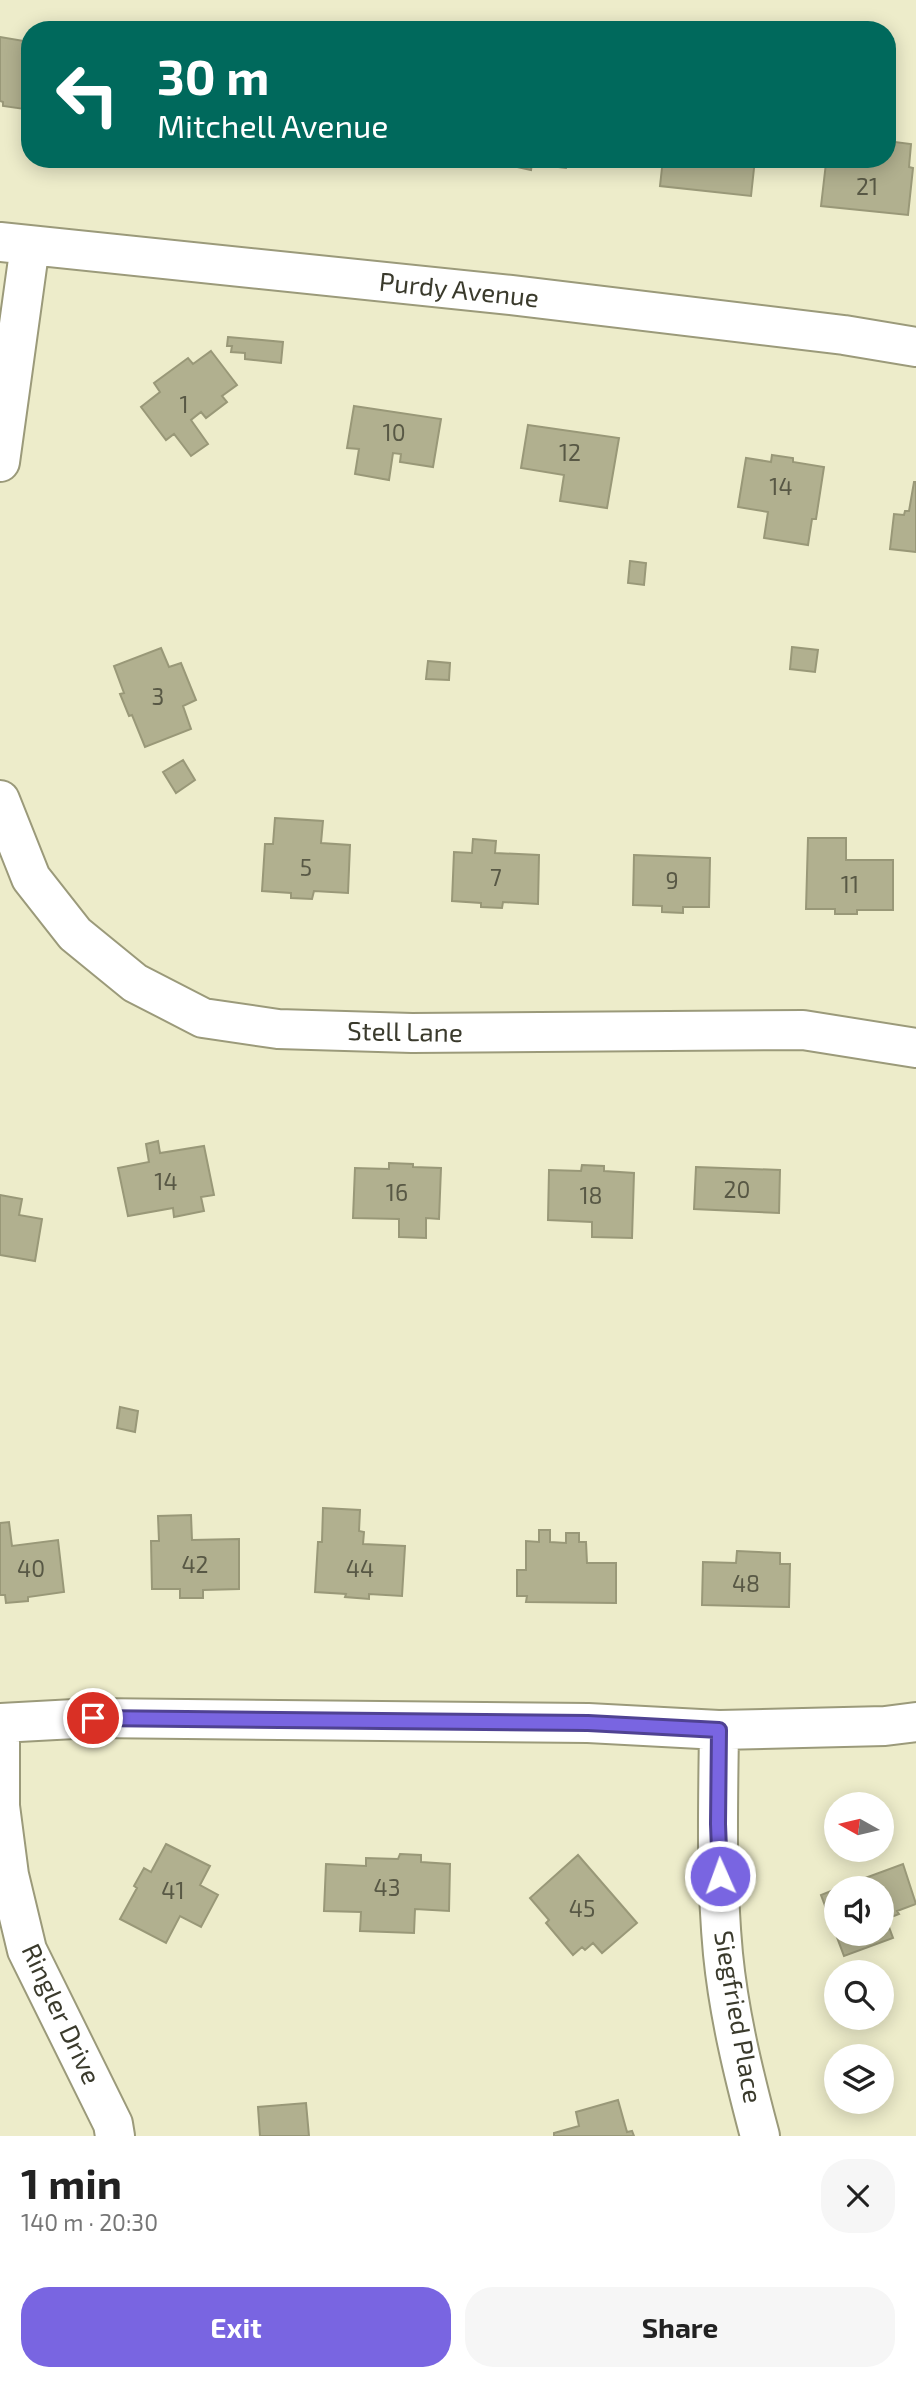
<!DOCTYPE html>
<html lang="en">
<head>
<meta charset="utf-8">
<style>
	body { margin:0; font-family:"Exo 2",sans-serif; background:#f6f6f6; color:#222; height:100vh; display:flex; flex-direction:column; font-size:26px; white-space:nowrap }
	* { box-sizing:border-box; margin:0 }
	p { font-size:23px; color:#767676 }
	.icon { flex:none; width:38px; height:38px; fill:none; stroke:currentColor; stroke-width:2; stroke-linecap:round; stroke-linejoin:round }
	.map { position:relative; height:2136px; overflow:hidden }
	.side { display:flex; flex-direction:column; background:#fff; flex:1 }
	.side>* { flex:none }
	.top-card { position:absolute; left:21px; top:21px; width:875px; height:147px; border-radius:28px; box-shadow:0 4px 18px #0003; background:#00695c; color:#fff; overflow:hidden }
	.needle { width:46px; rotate:278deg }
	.controls { position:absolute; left:824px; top:1792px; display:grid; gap:14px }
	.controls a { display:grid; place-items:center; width:70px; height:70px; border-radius:50%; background:#fff; box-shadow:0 4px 18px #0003; font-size:35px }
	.pin { position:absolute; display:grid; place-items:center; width:60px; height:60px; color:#fff; margin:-30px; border:4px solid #fff; border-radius:50%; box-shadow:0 2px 7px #0007 }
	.me { position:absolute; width:77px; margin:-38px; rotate:358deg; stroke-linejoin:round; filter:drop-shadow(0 0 5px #0008) }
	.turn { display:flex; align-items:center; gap:24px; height:147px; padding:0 21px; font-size:32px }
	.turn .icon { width:91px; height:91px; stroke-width:2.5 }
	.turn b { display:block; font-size:49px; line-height:60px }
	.round { display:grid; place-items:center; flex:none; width:74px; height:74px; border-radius:28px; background:#f6f6f6 }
	.summary { display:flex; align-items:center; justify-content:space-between; height:119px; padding:0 21px }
	h1 { font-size:42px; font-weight:700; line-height:52px }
	.action { display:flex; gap:14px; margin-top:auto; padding:14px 21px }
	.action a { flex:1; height:80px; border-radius:28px; background:#7965e1; color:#fff; font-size:28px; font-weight:700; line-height:80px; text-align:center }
	.action a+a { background:#f6f6f6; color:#222 }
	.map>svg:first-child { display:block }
	.building { fill:#b1b08f; stroke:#999878; stroke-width:2 }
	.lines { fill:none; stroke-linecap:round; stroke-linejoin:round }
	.minor-casing { stroke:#9b9a7a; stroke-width:42 }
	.minor { stroke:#fff; stroke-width:38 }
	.route-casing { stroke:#4f4292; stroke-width:18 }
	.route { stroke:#7965e1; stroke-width:12 }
	.labels { text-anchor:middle; stroke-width:7; stroke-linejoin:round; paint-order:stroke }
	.number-label { font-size:23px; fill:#585845 }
	.street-label { font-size:26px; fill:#3a3a2c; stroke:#fff }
</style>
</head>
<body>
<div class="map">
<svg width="916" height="2136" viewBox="0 0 916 2136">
	<rect width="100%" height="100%" fill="#edecca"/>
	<path class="building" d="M0,37L24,41L22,53L30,54V105L25,104L24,109L3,106V102L0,101Z
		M887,141L911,144L909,167L913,168L908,215L821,206L826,163L849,166L850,160L887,159Z
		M491,159H568L566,168L532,164L531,170L508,165V162Z
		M663,159H755L751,196L660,186Z
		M228,337L283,342L281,363L245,359V353L231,352L232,346H227Z
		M211,351L237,385L222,396L227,402L206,418L201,412L191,420L208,444L191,456L174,434L166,440L141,407L160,392L154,383L188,358L193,364Z
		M354,406L441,419L433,467L400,462L401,454L393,453L389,480L355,474L359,449L347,448Z
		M528,425L619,438L607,508L560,501L564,475L521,468Z
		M772,455L793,458V462L824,467L816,519H812L808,545L764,538L768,512L738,507L746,458L771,462Z
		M914,482H916V552L890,549L894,514L904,515L905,511H909Z
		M630,561L646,563L644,585L628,583Z
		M792,647L818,650L815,672L790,669Z
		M161,648L169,667L181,663L196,700L183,706L191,729L145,747L132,715L129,716L120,694L124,693L114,666Z
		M428,661L450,663L449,680L426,679Z
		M183,760L195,780L176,793L163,772Z
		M275,818L323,821L321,843L350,845L348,893L314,891L312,899L291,898V893L262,891L265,844H273Z
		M808,838H846V860H893V910H857V914H835V909H806Z
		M473,839L496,841L495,853L539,855L538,904L503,902L502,908L481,907V903L452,901L454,852L472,853Z
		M634,855L710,858L709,907H683V913L662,912V906L633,905Z
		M158,1141L160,1153L204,1146L214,1195L201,1197L204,1211L174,1217L173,1208L128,1216L118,1168L149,1162L146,1144Z
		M389,1163L413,1164V1167L441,1168L439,1219L426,1218V1238L399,1237V1219L353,1218L355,1168L389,1169Z
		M582,1165L604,1166V1171L634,1173L632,1238L592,1237V1222L548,1220L549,1170L581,1171Z
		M696,1167L780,1170L779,1213L694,1209Z
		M0,1195L22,1199L19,1215L42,1219L35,1261L0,1255Z
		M120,1407L138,1411L135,1432L117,1428Z
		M323,1508L360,1510L359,1531L364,1532L363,1544L405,1546L402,1596L369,1594V1599L345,1597L346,1594L315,1592L318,1542H322Z
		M191,1515L192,1540L239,1539V1589L203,1590V1598H180V1589H152L151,1541H159L158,1516Z
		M9,1522L12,1546L58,1540L64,1592L28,1597V1601L6,1603L5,1595H0V1523Z
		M539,1530H550V1542L566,1543V1533H579V1542H586L587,1563H616V1603L526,1602L527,1596H517V1570H526V1541L539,1542Z
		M737,1551L780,1553V1564H790L789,1607L702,1605L703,1562L736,1563Z
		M166,1844L210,1866L200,1885L218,1895L201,1927L180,1916L166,1943L120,1919L137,1888L134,1886L144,1868L151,1872Z
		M400,1854L421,1855V1862L450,1864L449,1911L415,1909L414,1933L360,1931L361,1912L324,1911L326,1864L366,1866V1858L398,1859Z
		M578,1855L637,1923L602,1953L593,1943L585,1950L582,1947L573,1955L546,1923L549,1920L530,1898Z
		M903,1864L916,1904L897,1911L899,1914L886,1919L893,1938L844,1956L821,1895L836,1889V1934H882V1888H838Z
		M618,2100L627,2132L632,2131L634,2136H554V2133L579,2126L576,2112Z
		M306,2103L309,2136H260L258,2107Z"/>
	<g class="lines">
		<defs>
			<path id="minor" d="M0,242L511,295L844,335L916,347
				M0,462L30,245
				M0,800L31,878L75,934L135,983L203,1018L278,1029L412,1033L803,1030L916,1048
				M0,1723L93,1718L588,1723L719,1730L885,1726L916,1722
				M0,1723V1806L9,1875L27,1950L113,2124L115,2136
				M719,1730C718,1804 716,1880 723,1954C729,2015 744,2076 760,2136"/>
		</defs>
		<use href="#minor" class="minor-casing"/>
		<use href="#minor" class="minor"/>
	</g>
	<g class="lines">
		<defs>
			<path id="route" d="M93,1718L588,1723L719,1730L718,1824L720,1876"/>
		</defs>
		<use href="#route" class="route-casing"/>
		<use href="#route" class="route"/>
	</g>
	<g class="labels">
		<g class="number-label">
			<text x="867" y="195">21</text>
			<text x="184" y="413">1</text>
			<text x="394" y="441">10</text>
			<text x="570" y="461">12</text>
			<text x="781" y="495">14</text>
			<text x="158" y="705">3</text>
			<text x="306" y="876">5</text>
			<text x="496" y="886">7</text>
			<text x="672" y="889">9</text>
			<text x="850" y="893">11</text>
			<text x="166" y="1190">14</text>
			<text x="737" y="1198">20</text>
			<text x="397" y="1201">16</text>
			<text x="591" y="1204">18</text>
			<text x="195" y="1573">42</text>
			<text x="31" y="1577">40</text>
			<text x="360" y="1577">44</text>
			<text x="746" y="1592">48</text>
			<text x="387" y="1896">43</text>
			<text x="173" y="1899">41</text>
			<text x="582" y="1917">45</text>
		</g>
		<g class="street-label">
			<text transform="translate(459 290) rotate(6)" y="9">Purdy Avenue</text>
			<text transform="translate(405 1032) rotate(1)" y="9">Stell Lane</text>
			<text transform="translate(61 2014) rotate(65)" y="9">Ringler Drive</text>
			<text transform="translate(738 2017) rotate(80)" y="9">Siegfried Place</text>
		</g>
	</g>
</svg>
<div class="controls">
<a><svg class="needle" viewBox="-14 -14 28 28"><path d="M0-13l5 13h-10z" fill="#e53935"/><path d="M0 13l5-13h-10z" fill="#767676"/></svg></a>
<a><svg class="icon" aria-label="sound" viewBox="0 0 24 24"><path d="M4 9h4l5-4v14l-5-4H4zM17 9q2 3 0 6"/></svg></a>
<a><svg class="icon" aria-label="search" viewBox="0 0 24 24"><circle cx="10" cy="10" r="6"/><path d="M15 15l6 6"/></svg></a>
<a><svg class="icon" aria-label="layers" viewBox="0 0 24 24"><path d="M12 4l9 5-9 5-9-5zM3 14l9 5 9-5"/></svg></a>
</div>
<div class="pin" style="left:93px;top:1718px;background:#d93025"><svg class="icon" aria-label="arrive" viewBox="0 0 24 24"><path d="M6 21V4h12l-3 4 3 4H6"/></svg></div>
<svg class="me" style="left:720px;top:1876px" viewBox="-20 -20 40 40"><circle r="17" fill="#7965e1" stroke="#fff" stroke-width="3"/><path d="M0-11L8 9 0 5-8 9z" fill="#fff"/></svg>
<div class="top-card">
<div class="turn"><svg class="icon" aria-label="left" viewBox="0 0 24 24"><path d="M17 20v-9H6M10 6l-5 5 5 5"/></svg><div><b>30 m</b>Mitchell Avenue</div></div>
</div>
</div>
<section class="side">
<div class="summary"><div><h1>1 min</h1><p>140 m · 20:30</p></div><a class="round"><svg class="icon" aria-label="close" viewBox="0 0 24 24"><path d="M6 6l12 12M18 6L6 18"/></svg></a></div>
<div class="action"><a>Exit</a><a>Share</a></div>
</section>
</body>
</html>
